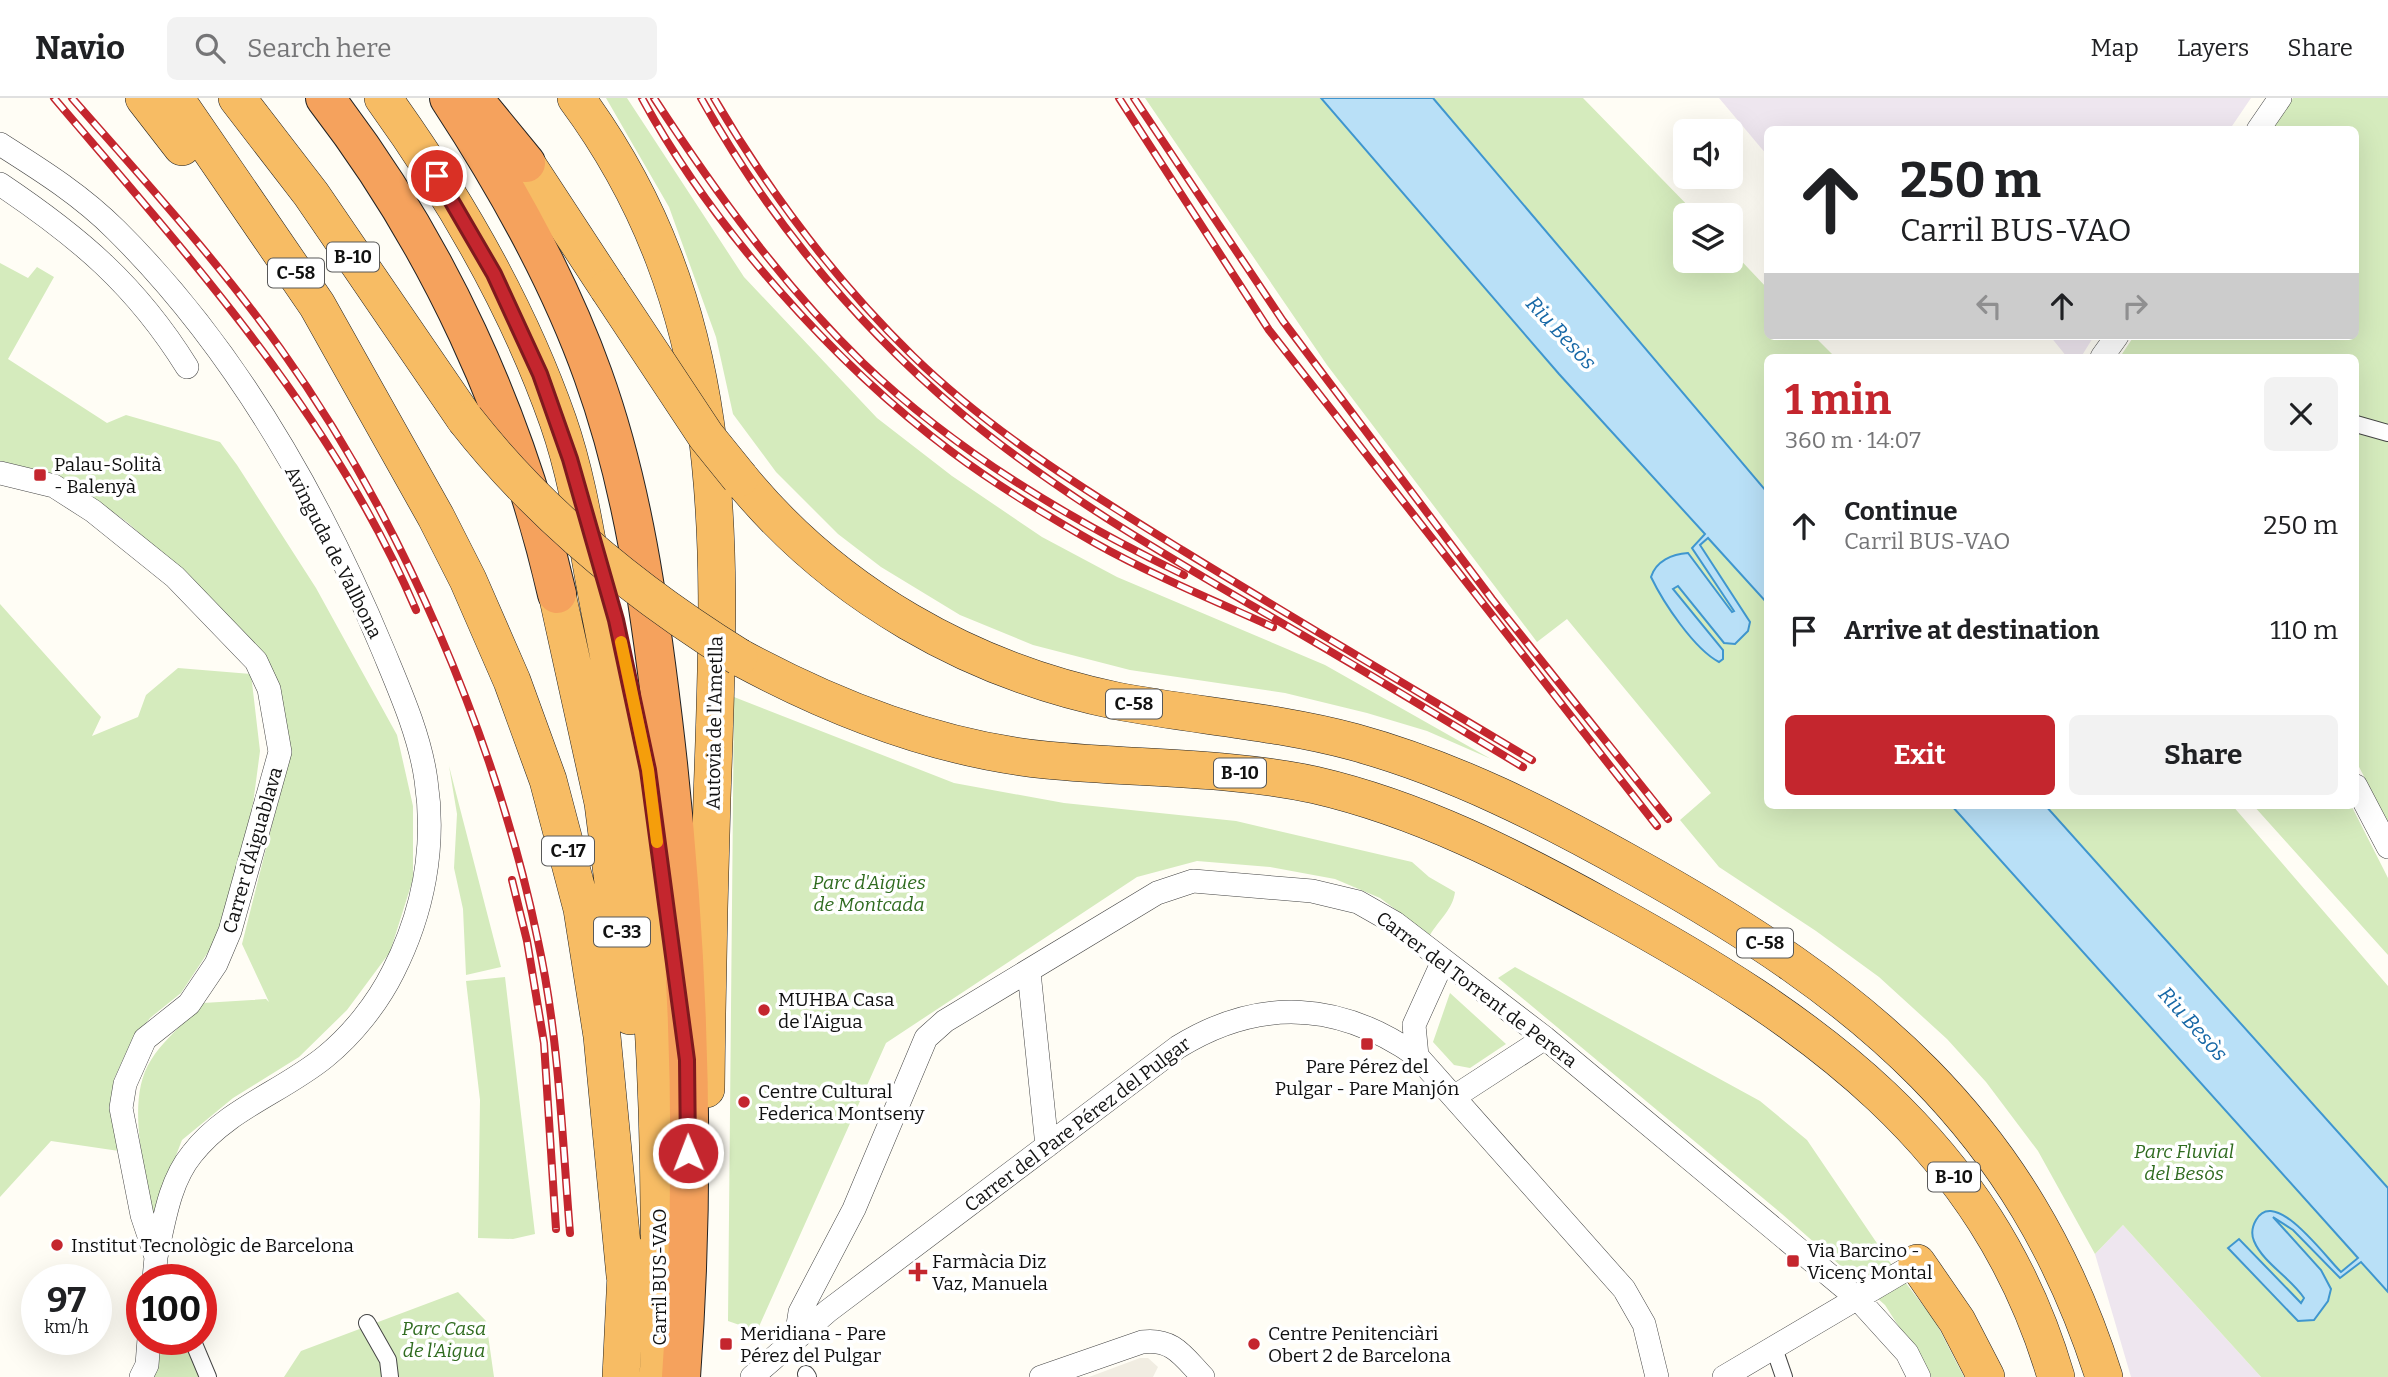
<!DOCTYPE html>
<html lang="en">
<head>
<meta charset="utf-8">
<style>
	body { margin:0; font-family:Bitter,serif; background:#f2f2f2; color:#202124; height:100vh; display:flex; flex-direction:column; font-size:26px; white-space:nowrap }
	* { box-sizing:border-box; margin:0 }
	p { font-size:23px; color:#757577 }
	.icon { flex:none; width:38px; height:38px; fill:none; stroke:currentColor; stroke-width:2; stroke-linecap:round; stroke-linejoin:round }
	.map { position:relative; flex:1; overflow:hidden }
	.side { position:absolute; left:1764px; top:256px; width:595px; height:455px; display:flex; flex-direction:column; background:#fff; border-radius:10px; box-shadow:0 7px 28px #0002 }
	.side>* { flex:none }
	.guide { position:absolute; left:1764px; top:28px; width:595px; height:214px; border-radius:10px; box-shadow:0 7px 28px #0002; background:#fff; color:#202124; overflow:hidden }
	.tools { position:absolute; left:1673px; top:21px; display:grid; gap:14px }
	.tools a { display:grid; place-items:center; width:70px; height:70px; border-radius:10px; background:#fff; box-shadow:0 7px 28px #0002; font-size:35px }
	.speed { position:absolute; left:21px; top:1166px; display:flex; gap:14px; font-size:35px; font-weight:700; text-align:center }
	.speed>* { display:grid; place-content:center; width:91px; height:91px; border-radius:50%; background:#fff; box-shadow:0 7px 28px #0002; line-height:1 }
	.speed small { font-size:18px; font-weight:400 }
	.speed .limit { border:10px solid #d22; background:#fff; color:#111 }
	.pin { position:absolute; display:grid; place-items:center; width:60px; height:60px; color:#fff; margin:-30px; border:4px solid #fff; border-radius:50%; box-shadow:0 2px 7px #0007 }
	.me { position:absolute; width:77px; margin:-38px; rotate:359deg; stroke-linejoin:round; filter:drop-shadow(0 0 5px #0008) }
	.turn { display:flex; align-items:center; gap:24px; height:147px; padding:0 21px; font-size:32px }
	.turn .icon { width:91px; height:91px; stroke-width:2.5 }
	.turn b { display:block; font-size:49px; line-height:60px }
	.lanes { display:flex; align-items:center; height:66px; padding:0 21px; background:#0003; justify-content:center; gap:35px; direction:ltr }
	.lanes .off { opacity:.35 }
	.round { display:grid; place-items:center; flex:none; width:74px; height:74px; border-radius:10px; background:#f2f2f2 }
	.headline { display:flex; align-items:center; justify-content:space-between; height:119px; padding:0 21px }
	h1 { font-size:42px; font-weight:700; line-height:52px; color:#c4262e }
	.cta { display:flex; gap:14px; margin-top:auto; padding:14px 21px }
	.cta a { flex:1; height:80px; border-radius:10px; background:#c4262e; color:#fff; font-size:28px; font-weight:700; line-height:80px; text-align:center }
	.cta a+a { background:#f2f2f2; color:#202124 }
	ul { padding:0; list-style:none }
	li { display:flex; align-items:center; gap:21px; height:105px; padding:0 21px }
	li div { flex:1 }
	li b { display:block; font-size:26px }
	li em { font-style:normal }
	header { display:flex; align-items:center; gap:42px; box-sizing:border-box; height:98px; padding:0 35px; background:#fff; border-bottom:2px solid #e0e0e0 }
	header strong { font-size:33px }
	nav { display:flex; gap:38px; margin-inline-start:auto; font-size:24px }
	.search { width:490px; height:63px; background:#f2f2f2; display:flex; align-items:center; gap:18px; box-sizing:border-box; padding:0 24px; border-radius:10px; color:#757577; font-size:26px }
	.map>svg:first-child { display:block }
	.industrial { fill:#eee6ef }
	.green { fill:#d5ebbd }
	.plaza { fill:#f1ede2 }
	.water { fill:#b9e0f7; stroke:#3f96cf; stroke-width:2 }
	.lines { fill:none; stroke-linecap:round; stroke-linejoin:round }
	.pedestrian-casing { stroke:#444; stroke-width:18 }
	.minor-casing { stroke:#444; stroke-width:24 }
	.trunk-casing { stroke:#222; stroke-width:38 }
	.motorway-casing { stroke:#222; stroke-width:40 }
	.pedestrian { stroke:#fff; stroke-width:16 }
	.minor { stroke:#fff; stroke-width:23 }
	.trunk { stroke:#f7bc64; stroke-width:37 }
	.motorway { stroke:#f5a25d; stroke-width:38 }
	.rail-casing { stroke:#c4262e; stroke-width:8 }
	.rail { stroke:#fff; stroke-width:5; stroke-dasharray:16; stroke-linecap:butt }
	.trunk-bridge-casing { stroke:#222; stroke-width:38; stroke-linecap:butt }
	.trunk-bridge { stroke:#f7bc64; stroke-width:37 }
	.route-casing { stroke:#7f191e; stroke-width:18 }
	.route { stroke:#c4262e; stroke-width:12 }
	.slow { stroke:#f59e0b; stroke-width:12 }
	.poi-dot { fill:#c4262e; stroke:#fff; stroke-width:2.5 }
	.labels { text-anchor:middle; stroke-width:7; stroke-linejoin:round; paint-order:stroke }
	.shield { fill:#fff; stroke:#585858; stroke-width:2 }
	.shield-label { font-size:18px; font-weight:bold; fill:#111 }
	.poi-label { font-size:19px; fill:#111; stroke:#fff; text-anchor:start }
	.street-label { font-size:19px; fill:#111; stroke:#fff }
	.park-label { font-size:19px; font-style:italic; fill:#2f6b1f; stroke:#fff }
	.water-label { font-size:21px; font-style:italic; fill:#1768a6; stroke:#fff }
</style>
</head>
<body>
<header>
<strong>Navio</strong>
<div class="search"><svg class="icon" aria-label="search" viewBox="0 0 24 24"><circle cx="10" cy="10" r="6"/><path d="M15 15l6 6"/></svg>Search here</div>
<nav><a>Map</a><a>Layers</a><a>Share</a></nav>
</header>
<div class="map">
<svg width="2388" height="1279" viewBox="0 0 2388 1279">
	<rect width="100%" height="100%" fill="#fffdf5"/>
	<path class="industrial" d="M1719,0H2251L2230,31L1768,32L1767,57Z
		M2050,238H2094L2081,259H2067Z
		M2123,1127L2261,1279H2131L2095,1156Z"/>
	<path class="green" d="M606,0H627L744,179L877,320L952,378L1042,439L1117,479L1325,567L1491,661L1427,633L1367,615L1285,595L1130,572L1033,547L960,517L881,469L838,436L776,374L733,316L716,239L669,109Z
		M1145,0H1321L1559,276L1767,505L1768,707H1951L2388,1194V1279H2261L2123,1127L2095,1156L2038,1053L1986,984L1947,941L1879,879L1816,833L1719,769L1680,722L1711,695L1567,521L1537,544L1327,267Z
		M1433,0H1583L1697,117H1685V163H1731V152L1767,190L1768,238H1814L1835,259H1768L1767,394Z
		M2293,0H2388V725L2356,663V259H2120L2134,238H2356V32L2272,31Z
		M0,165L28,180L37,169L54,179L8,261L107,325L126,317L220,344L237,367L316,490L397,637L413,708V781L390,854L347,912L299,959L233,1000L182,1042L153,1117C145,1073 125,1002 151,962C164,941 187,923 203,905L266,901L269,904L242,846L287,667L277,587L205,494L127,424L59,377L0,363Z
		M0,506L101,619L92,638L138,619L146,597L178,570L251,576L260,653L253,706L222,833L181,895L150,920L130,946L114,981L119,1053L51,1043L0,1099Z
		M734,599L954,685L1064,705L1236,723L1412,764L1429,779L1455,794C1453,811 1439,822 1430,837L1380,800L1335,781L1270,769L1197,763L1137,779L886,945L757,1233L728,1223Z
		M449,668L501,869L466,877L463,811L454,770L457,716Z
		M2045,707H2232L2388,888V1090Z
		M2253,707H2351L2388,780V857Z
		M1515,869L1760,1003L1807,1042L1889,1163L1935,1223L1964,1279H1931L1885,1207L1782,1116L1498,880Z
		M505,879L535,1136L513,1141L478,1140L480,1002L466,883Z
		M1450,895L1506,946L1470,970L1454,967L1433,944Z
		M458,1194L486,1223L494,1279H284L301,1253Z
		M162,1241H184L202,1279H154Z"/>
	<path class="plaza" d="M1140,1260H1148L1158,1269L1153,1279H1089Z"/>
	<path class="water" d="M1321,0H1433L1767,394V505L1708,440L1700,447L1750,524L1748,533L1735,546L1724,545L1678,488L1673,491L1723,552V561L1719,564C1694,551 1663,504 1651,479C1656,463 1672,456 1688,455L1732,514L1734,513L1692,450L1705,436L1559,276Z
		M1951,707H2045L2388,1090V1194L2361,1164L2340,1180L2293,1132L2273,1119L2321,1172L2331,1191L2328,1203L2314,1222L2298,1223L2228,1150L2239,1141L2301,1205L2304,1200C2291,1180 2263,1165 2254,1143C2251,1136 2252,1129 2256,1122C2275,1088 2326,1160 2341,1174L2358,1160Z"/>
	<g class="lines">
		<defs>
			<path id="pedestrian" d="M2356,326L2388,335
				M172,1180V1181
				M367,1225L388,1262L390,1279
				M192,1241L208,1279
				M1774,1250L1784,1279
				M806,1276L808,1279"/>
			<path id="minor" d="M2258,32L2280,0
				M0,46C41,72 81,97 116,132C233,248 320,400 383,552C400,593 420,638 426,682C436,749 423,815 393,874C377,906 352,937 325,959C282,994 227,1011 192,1056C169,1084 164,1124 156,1159
				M0,86C79,139 136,187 187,269
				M2102,259L2117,238
				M0,375L54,388L93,413L175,479L256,563L269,591L280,654L230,833L216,866L189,906L145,941L125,986L121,1010L142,1117L156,1159L154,1181
				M2356,688L2388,749
				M1029,874L1047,1048
				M1417,958L1414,927L1443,863
				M1454,999L1545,940
				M796,1240L800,1214L854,1111L926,940L945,923L1157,795L1193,783L1312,793L1358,804L1395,825L1545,940L1858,1201L1907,1255L1919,1279
				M141,1279L147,1267L149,1241
				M752,1279L828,1213L1178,949C1259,899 1339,903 1417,958L1624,1191L1644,1226L1657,1279
				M1041,1279L1142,1244C1173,1240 1183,1258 1203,1279
				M1724,1279L1917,1165"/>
			<path id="trunk" d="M144,0L182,49
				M175,0L317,207L436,419L468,482L512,583L548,682L582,811L602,938L625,1178
				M237,0L311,96L465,321
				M383,0C455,100 517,206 558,323C580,386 588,454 601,519C641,716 658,911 659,1112C659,1167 662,1223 658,1279
				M576,0C735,215 721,448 712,700C709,797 707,894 706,991
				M526,65L608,190
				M740,380C835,496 970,573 1117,603C1196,618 1276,623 1354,644C1453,671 1547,719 1636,769C1862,895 2023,1024 2104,1279
				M557,496L603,705L630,918
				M739,559C835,611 937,651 1046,662C1136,671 1226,668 1315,687C1419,711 1515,760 1607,811C1810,922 1987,1044 2056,1279
				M1917,1165L1957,1223L1986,1279
				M621,1279L627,1154"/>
			<path id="motorway" d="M325,0C437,145 516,317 557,496
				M449,0C506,87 558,179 593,277C633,388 649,505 663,622C689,839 697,1061 681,1279
				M481,10L526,65"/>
		</defs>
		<use href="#pedestrian" class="pedestrian-casing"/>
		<use href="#minor" class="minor-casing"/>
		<use href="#trunk" class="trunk-casing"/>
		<use href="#motorway" class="motorway-casing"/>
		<use href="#pedestrian" class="pedestrian"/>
		<use href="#minor" class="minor"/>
		<use href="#trunk" class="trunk"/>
		<use href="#motorway" class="motorway"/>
		<defs>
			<path id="rail" d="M54,0C189,159 333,317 416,512
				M72,0C143,81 217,162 280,250C401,419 496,640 538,843C559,939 562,1038 570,1135
				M642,0C712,129 834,266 952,354C997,388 1046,417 1095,445C1152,477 1213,502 1273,529
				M654,0C716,95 782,186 863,265C956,354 1069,421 1184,477
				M701,0C768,119 856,227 961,315C1053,392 1160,454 1263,514C1350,564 1437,617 1523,669
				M714,0C769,94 835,182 913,258C992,335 1088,394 1182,452C1298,523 1415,592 1532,662
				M1119,0L1269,232L1657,728
				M1134,0L1283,223L1492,501L1668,721
				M512,782L527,843L544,945L556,1131"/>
		</defs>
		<use href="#rail" class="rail-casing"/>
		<use href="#rail" class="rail"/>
		<defs>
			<path id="trunk-bridge" d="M608,190L706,338L740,380
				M465,321C541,418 636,495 739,559"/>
		</defs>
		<use href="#trunk-bridge" class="trunk-bridge-casing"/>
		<use href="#trunk-bridge" class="trunk-bridge"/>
	</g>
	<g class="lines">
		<defs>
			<path id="route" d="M437,78L494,176L540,276L570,361L616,522L648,672L687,962L688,1055"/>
		</defs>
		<use href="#route" class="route-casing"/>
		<use href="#route" class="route"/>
		<path class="slow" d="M621,544L648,672L657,744"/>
	</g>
	<g class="poi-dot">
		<rect x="33" y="370" width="14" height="14" rx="3.5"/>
		<circle cx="764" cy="912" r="7"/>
		<rect x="1360" y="939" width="14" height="14" rx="3.5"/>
		<circle cx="744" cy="1004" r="7"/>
		<circle cx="57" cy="1147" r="7"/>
		<rect x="1786" y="1156" width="14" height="14" rx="3.5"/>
		<path d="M914.5 1163.5h7v7h7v7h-7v7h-7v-7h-7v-7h7z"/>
		<rect x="719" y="1239" width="14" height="14" rx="3.5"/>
		<circle cx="1254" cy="1246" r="7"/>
	</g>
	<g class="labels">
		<g class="shield">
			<rect x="327" y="144.5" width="52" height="29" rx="5"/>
			<rect x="268" y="160.5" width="56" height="29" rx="5"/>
			<rect x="1106" y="591.5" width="56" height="29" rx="5"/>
			<rect x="1214" y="660.5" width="52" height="29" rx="5"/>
			<rect x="542" y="738.5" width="52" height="29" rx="5"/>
			<rect x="594" y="819.5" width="56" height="29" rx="5"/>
			<rect x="1737" y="830.5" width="56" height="29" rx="5"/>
			<rect x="1928" y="1064.5" width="52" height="29" rx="5"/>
		</g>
		<g class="shield-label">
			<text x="353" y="165">B-10</text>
			<text x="296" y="181">C-58</text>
			<text x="1134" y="612">C-58</text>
			<text x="1240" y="681">B-10</text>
			<text x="568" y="759">C-17</text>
			<text x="622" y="840">C-33</text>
			<text x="1765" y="851">C-58</text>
			<text x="1954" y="1085">B-10</text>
		</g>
		<g class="poi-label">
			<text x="54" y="373">Palau-Solità<tspan x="54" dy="22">- Balenyà</tspan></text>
			<text x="778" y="908">MUHBA Casa<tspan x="778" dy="22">de l'Aigua</tspan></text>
			<text x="1367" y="975" text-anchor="middle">Pare Pérez del<tspan x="1367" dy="22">Pulgar - Pare Manjón</tspan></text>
			<text x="758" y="1000">Centre Cultural<tspan x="758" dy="22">Federica Montseny</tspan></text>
			<text x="71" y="1154">Institut Tecnològic de Barcelona</text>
			<text x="1807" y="1159">Via Barcino -<tspan x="1807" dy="22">Vicenç Montal</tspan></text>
			<text x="932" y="1170">Farmàcia Diz<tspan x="932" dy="22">Vaz, Manuela</tspan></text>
			<text x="740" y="1242">Meridiana - Pare<tspan x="740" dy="22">Pérez del Pulgar</tspan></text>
			<text x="1268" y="1242">Centre Penitenciàri<tspan x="1268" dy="22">Obert 2 de Barcelona</tspan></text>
		</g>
		<g class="street-label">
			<text transform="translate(334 454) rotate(63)" y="7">Avinguda de Vallbona</text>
			<text transform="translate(714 625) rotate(-89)" y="7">Autovia de l'Ametlla</text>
			<text transform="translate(252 752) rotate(-74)" y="7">Carrer d'Aiguablava</text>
			<text transform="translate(1477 891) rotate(37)" y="7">Carrer del Torrent de Perera</text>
			<text transform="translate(1077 1026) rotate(-37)" y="7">Carrer del Pare Pérez del Pulgar</text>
			<text transform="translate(659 1179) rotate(-90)" y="7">Carril BUS-VAO</text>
		</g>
		<g class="park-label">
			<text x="869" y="791">Parc d'Aigües<tspan x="869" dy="22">de Montcada</tspan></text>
			<text x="2184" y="1060">Parc Fluvial<tspan x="2184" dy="22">del Besòs</tspan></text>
			<text x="444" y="1237">Parc Casa<tspan x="444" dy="22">de l'Aigua</tspan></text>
		</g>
		<g class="water-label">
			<text transform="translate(1561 235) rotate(47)" y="7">Riu Besòs</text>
			<text transform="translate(2193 926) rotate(48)" y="7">Riu Besòs</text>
		</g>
	</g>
</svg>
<div class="tools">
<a><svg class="icon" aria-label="sound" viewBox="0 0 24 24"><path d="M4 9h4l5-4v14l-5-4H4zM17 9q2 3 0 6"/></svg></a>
<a><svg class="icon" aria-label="layers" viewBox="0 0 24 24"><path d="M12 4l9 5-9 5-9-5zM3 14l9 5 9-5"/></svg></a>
</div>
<div class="speed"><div>97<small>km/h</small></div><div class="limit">100</div></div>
<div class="pin" style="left:437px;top:78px;background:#d93025"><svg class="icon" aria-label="arrive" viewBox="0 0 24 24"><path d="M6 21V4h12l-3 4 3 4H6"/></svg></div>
<svg class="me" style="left:688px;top:1055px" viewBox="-20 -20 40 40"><circle r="17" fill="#c4262e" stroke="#fff" stroke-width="3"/><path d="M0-11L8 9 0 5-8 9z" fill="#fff"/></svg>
<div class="guide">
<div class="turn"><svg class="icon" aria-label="ahead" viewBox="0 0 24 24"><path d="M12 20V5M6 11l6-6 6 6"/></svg><div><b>250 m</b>Carril BUS-VAO</div></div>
<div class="lanes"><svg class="icon off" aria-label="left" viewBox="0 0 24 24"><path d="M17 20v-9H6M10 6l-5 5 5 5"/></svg><svg class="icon" aria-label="ahead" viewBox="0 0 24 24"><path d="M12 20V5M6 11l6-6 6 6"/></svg><svg class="icon off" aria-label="right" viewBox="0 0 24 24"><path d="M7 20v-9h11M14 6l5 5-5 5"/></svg></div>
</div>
<section class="side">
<div class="headline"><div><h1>1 min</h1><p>360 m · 14:07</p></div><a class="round"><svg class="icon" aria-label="close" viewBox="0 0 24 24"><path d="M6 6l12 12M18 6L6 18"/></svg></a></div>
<ul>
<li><svg class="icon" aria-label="ahead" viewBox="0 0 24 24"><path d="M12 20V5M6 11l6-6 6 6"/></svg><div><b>Continue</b><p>Carril BUS-VAO</p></div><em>250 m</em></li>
<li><svg class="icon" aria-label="arrive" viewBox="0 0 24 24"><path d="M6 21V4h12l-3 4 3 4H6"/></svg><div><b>Arrive at destination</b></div><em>110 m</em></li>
</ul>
<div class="cta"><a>Exit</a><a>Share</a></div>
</section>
</div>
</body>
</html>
